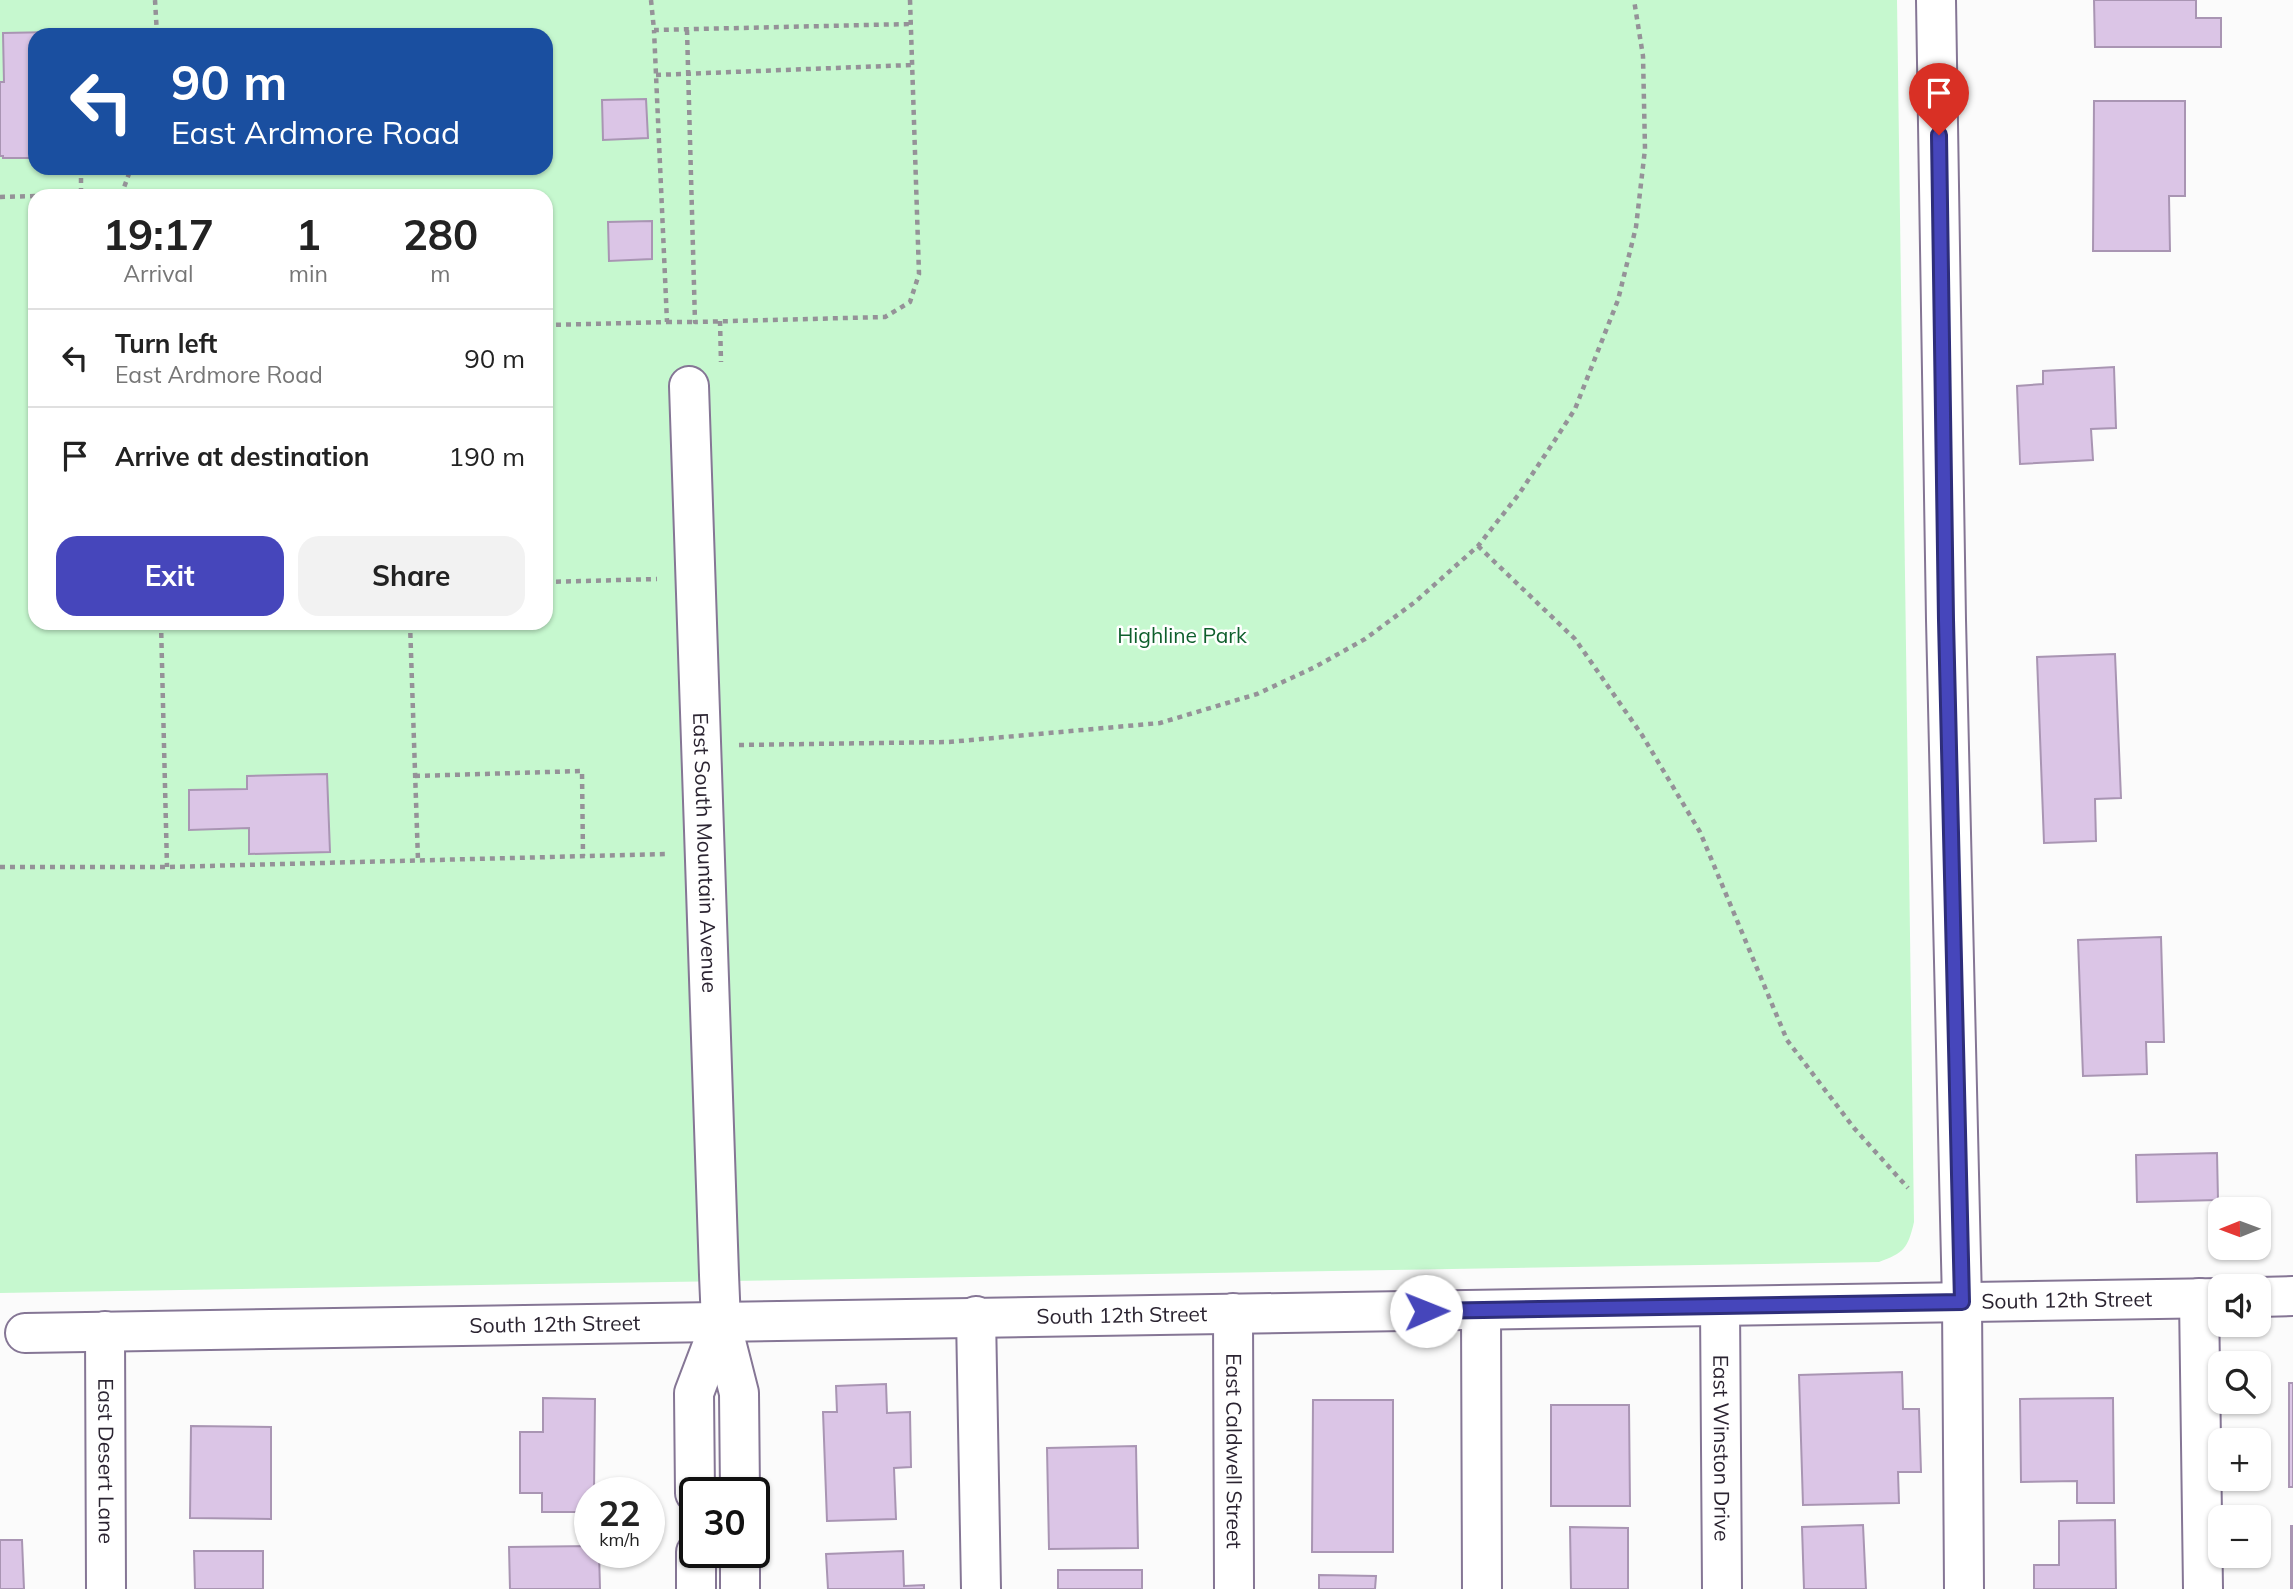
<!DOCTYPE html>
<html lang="en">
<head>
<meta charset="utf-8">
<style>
	body { margin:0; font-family:Mulish,sans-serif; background:#f2f2f2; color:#222; height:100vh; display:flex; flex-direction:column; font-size:26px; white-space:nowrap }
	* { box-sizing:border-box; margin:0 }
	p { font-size:23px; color:#767676 }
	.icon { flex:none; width:38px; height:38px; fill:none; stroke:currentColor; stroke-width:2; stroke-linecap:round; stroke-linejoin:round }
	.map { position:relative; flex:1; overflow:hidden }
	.panel { position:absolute; left:28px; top:189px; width:525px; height:441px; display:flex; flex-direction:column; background:#fff; border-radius:21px; box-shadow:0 2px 5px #0004 }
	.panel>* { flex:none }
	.banner { position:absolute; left:28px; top:28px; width:525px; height:147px; border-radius:21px; box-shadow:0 2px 5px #0004; background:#1a4fa0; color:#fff; overflow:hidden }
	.needle { width:46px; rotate:269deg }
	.tools { position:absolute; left:2208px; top:1197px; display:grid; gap:14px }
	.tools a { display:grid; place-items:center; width:63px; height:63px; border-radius:14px; background:#fff; box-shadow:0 2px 5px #0004; font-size:35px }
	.speed { position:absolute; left:574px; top:1477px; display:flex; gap:14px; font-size:35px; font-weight:700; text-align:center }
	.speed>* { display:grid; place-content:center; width:91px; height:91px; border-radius:50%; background:#fff; box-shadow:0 2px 5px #0004; line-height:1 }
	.speed small { font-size:18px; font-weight:400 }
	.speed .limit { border:4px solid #111; border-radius:10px; background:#fff; color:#111 }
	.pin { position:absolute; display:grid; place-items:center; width:60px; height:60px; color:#fff; margin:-72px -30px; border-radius:50% 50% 50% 0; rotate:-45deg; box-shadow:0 0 7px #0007 }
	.pin .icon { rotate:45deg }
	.me { position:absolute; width:77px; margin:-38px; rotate:89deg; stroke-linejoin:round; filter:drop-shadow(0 0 5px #0008) }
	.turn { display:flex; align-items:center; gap:24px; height:147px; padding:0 28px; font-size:32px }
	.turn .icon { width:91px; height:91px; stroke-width:2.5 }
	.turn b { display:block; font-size:49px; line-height:60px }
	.eta { display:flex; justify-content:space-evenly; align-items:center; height:119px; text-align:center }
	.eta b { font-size:42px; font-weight:700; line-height:49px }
	.primary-button { display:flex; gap:14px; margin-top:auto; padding:14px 28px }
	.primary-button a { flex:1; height:80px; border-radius:21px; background:#4646bb; color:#fff; font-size:28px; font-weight:700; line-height:80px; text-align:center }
	.primary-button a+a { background:#f2f2f2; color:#222 }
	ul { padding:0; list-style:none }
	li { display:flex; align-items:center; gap:21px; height:98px; padding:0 28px; border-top:2px solid #e0e0e0 }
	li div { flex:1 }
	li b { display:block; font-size:26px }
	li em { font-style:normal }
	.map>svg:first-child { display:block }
	.green { fill:#c6f8cf; fill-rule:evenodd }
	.building { fill:#dbc5e6; stroke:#a995b3; stroke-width:2 }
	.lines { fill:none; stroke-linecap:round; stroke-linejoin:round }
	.minor-casing { stroke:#857695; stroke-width:42 }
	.path { stroke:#959298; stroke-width:4.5; stroke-dasharray:5 5; stroke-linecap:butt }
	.minor { stroke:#fff; stroke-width:38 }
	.route-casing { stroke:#2e2e7a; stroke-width:18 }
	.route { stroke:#4646bb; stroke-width:12 }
	.labels { text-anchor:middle; stroke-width:5; stroke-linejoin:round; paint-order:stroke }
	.park-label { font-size:21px; fill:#0e5f2c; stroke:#fff }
	.street-label { font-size:21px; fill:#2b2431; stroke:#fff }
</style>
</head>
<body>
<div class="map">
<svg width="2293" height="1589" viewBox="0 0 2293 1589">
	<rect width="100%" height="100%" fill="#fbfbfb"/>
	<path class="green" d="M0,0H1897L1914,1222C1908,1248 1904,1253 1879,1262L0,1293ZM35,35H546V168H35ZM35,196H546V623H35Z"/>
	<path class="building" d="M2094,0H2196V18H2221V47H2095Z
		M53,32V35H35V158H3V156H0V82H4L3,33Z
		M646,99L648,138L603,140L602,100Z
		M2094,101H2185V196H2169L2170,251H2093Z
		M652,221V259L609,261L608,222Z
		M2114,367L2116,428L2091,429L2093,460L2020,464L2017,386L2043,384V371Z
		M2115,654L2121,798L2095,799L2096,841L2044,843L2037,657Z
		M327,774L330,852L249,854V828L189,830V790L247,789V776Z
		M2161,937L2164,1042H2146L2147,1074L2083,1076L2078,940Z
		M2217,1153L2218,1200L2137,1202L2136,1155Z
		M1902,1372L1903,1409H1919L1921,1472H1898L1899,1503L1803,1505L1799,1375Z
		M2289,1383H2293V1487H2289Z
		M886,1384L887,1413L910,1412L911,1467L894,1468L896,1519L827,1521L823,1412H837L836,1386Z
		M543,1398L595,1399L594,1493H590V1512H542V1493H520V1432H543Z
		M2113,1398L2114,1503H2077V1481L2021,1482L2020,1399Z
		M1313,1400H1393V1552H1312Z
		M1551,1405H1629L1630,1506H1551Z
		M191,1426L271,1427V1519L190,1518Z
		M1136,1446L1138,1548L1049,1549L1047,1448Z
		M2115,1520L2116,1589H2034V1565H2059V1521Z
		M1863,1525L1866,1589H1804L1802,1527Z
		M2291,1526H2293V1589H2291Z
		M1570,1527L1628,1528V1589H1571Z
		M0,1540H22L24,1589H0Z
		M590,1546V1552H599L600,1589H510L509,1547Z
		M194,1551H263V1589H195Z
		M903,1551L904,1586L924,1585V1589H828L826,1554Z
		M1058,1570H1142V1589H1058Z
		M1319,1575L1376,1576L1375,1589H1319Z"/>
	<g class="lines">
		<defs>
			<g id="minor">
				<path d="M1936,0L1946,620L1962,1302L1964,1589"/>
				<path id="s1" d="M689,386L719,1275L721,1322L739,1393L740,1493"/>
				<path d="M2259,1297L2293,1296"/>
				<path d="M2199,1298L2203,1589"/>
				<path id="s2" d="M1720,1306L1722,1589"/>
				<path d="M1481,1310L1482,1589"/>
				<path id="s3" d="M1233,1313L1234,1589"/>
				<path d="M976,1316L981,1589"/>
				<path id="s4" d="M105,1331L106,1589"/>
				<path id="s5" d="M25,1333L2221,1298"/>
				<path d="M695,1493L694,1393L721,1322"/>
				<path d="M696,1552V1589"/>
				<path d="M740,1552V1589"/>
			</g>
		</defs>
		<use href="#minor" class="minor-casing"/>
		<path class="path" d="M155,0L157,35
			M651,0L654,30L910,24
			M687,30L695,322L885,317L910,302L919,274L910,0
			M656,75L911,65
			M81,168V195
			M39,196L121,194
			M121,196L131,168
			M0,197L35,196
			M720,321L721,362
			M667,322H695
			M546,325L667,322L654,30
			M1478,546L1575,639L1642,735L1700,832L1787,1040L1854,1128L1908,1188
			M546,582L657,579
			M161,623L167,867
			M410,623L418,860
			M739,745L949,742L1160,723L1257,694L1315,667L1365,639L1415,602L1478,546L1519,494L1555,440L1575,409L1618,300L1636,227L1645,149L1643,56L1634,0
			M415,776L582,771L583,856
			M0,867H167L665,854"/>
		<use href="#minor" class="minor"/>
	</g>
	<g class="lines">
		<defs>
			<path id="route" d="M1426,1311L1962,1302L1946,620L1939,135"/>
		</defs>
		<use href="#route" class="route-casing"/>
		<use href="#route" class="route"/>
	</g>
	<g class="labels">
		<g class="park-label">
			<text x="1182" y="643">Highline Park</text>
		</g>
		<g class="street-label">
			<text dy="7" stroke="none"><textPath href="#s1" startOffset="467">East South Mountain Avenue</textPath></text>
			<text dy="7" stroke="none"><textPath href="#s5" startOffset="2042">South 12th Street</textPath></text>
			<text dy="7" stroke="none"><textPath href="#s5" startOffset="1097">South 12th Street</textPath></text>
			<text dy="7" stroke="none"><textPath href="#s5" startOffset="530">South 12th Street</textPath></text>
			<text dy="7" stroke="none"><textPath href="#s2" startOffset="142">East Winston Drive</textPath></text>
			<text dy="7" stroke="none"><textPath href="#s3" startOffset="138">East Caldwell Street</textPath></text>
			<text dy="7" stroke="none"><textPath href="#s4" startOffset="130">East Desert Lane</textPath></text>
		</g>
	</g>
</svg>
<div class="tools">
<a><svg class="needle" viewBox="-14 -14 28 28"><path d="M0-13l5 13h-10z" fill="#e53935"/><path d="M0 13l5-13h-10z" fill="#767676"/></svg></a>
<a><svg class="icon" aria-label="sound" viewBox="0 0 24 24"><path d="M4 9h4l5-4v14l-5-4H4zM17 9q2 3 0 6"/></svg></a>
<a><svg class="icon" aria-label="search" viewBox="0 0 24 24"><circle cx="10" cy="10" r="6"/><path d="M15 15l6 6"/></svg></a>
<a>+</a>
<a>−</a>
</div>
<div class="speed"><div>22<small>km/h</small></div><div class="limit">30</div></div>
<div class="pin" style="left:1939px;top:135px;background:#d93025"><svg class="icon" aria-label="arrive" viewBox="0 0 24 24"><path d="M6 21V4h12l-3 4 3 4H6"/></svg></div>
<svg class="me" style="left:1426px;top:1311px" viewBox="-20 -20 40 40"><circle r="19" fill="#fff"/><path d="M0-13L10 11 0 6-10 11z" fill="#4646bb"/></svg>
<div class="banner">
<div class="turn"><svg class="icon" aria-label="left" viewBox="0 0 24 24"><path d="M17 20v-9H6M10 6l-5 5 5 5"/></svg><div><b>90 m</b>East Ardmore Road</div></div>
</div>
<section class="panel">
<div class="eta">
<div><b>19:17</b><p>Arrival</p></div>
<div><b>1</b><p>min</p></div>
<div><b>280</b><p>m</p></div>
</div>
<ul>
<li><svg class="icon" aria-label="left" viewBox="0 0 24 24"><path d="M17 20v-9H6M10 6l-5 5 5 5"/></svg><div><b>Turn left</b><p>East Ardmore Road</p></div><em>90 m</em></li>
<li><svg class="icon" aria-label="arrive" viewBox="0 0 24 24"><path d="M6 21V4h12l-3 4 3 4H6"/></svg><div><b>Arrive at destination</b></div><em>190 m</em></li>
</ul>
<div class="primary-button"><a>Exit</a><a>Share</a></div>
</section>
</div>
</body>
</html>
